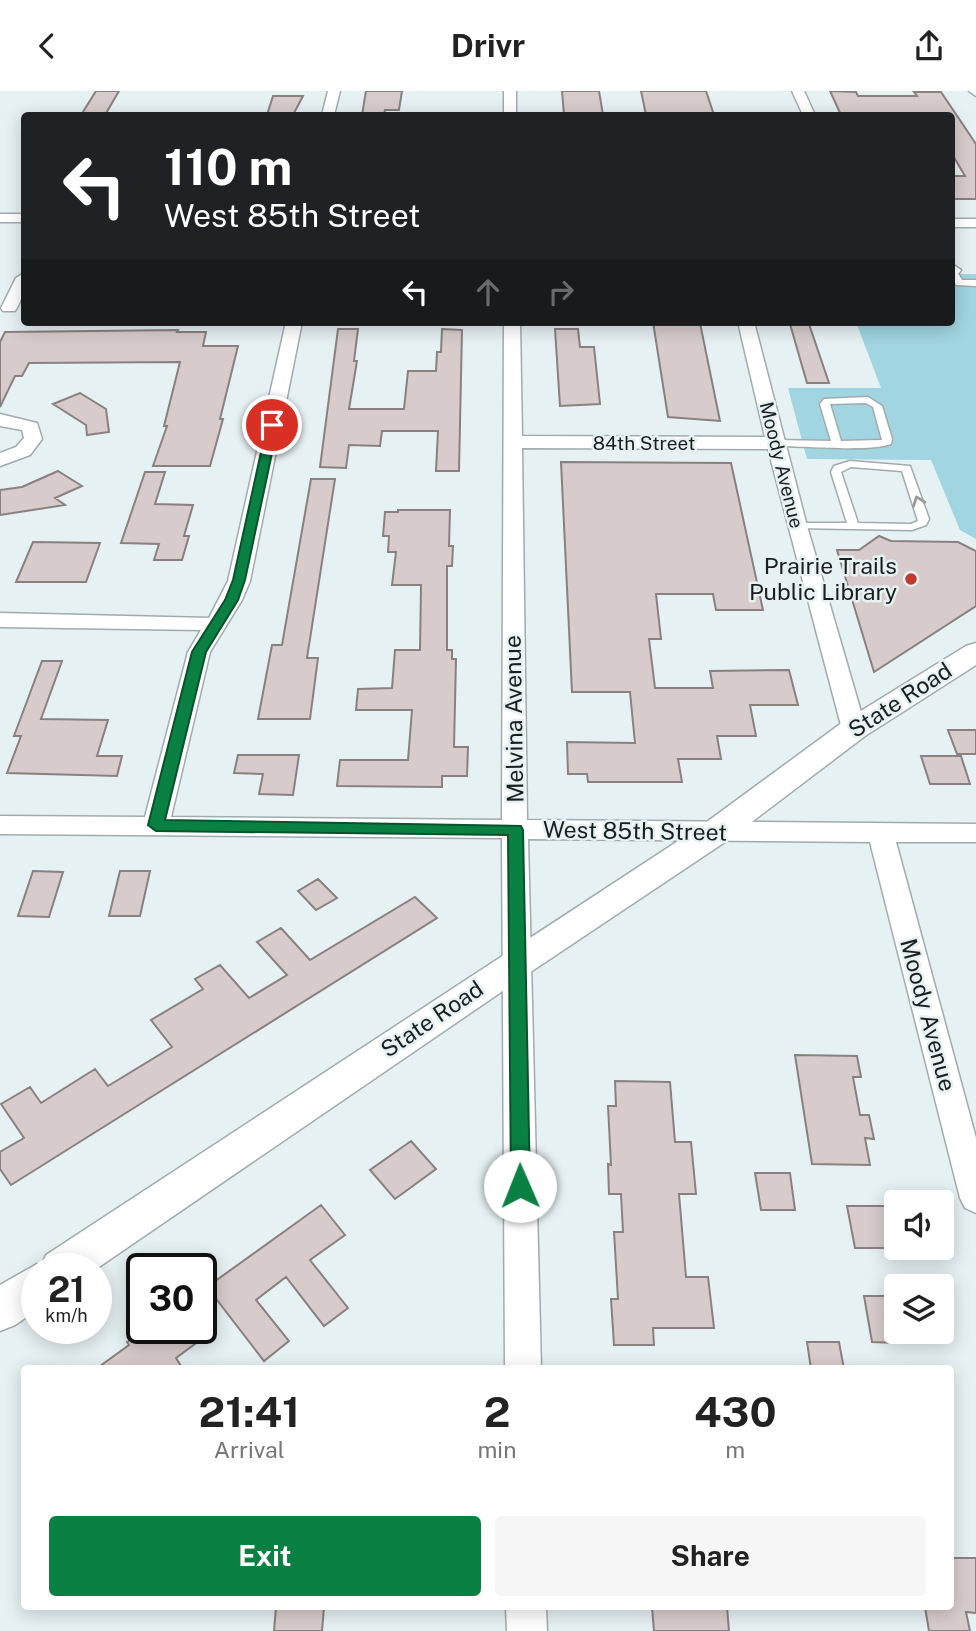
<!DOCTYPE html>
<html lang="en">
<head>
<meta charset="utf-8">
<style>
	body { margin:0; font-family:"Public Sans",sans-serif; background:#f6f6f6; color:#222; height:100vh; display:flex; flex-direction:column; font-size:26px; white-space:nowrap }
	* { box-sizing:border-box; margin:0 }
	p { font-size:23px; color:#767676 }
	.icon { flex:none; width:38px; height:38px; fill:none; stroke:currentColor; stroke-width:2; stroke-linecap:round; stroke-linejoin:round }
	.map { position:relative; flex:1; overflow:hidden }
	.side { position:absolute; left:21px; top:1274px; width:933px; height:245px; display:flex; flex-direction:column; background:#fff; border-radius:7px; box-shadow:0 4px 18px #0003 }
	.side>* { flex:none }
	.banner { position:absolute; left:21px; top:21px; width:934px; height:214px; border-radius:7px; box-shadow:0 4px 18px #0003; background:#202124; color:#fff; overflow:hidden }
	.fabs { position:absolute; left:884px; top:1099px; display:grid; gap:14px }
	.fabs a { display:grid; place-items:center; width:70px; height:70px; border-radius:7px; background:#fff; box-shadow:0 4px 18px #0003; font-size:35px }
	.speed { position:absolute; left:21px; top:1162px; display:flex; gap:14px; font-size:35px; font-weight:700; text-align:center }
	.speed>* { display:grid; place-content:center; width:91px; height:91px; border-radius:50%; background:#fff; box-shadow:0 4px 18px #0003; line-height:1 }
	.speed small { font-size:18px; font-weight:400 }
	.speed .limit { border:4px solid #111; border-radius:10px; background:#fff; color:#111 }
	.pin { position:absolute; display:grid; place-items:center; width:60px; height:60px; color:#fff; margin:-30px; border:4px solid #fff; border-radius:50%; box-shadow:0 2px 7px #0007 }
	.me { position:absolute; width:77px; margin:-38px; rotate:359deg; stroke-linejoin:round; filter:drop-shadow(0 0 5px #0008) }
	.turn { display:flex; align-items:center; gap:24px; height:147px; padding:0 28px; font-size:32px }
	.turn .icon { width:91px; height:91px; stroke-width:2.5 }
	.turn b { display:block; font-size:49px; line-height:60px }
	.lanes { display:flex; align-items:center; height:66px; padding:0 28px; background:#0003; justify-content:center; gap:35px; direction:ltr }
	.lanes .off { opacity:.35 }
	.eta { display:flex; justify-content:space-evenly; align-items:center; height:119px; text-align:center }
	.eta b { font-size:42px; font-weight:700; line-height:49px }
	.cta { display:flex; gap:14px; margin-top:auto; padding:14px 28px }
	.cta a { flex:1; height:80px; border-radius:7px; background:#0b8043; color:#fff; font-size:28px; font-weight:700; line-height:80px; text-align:center }
	.cta a+a { background:#f6f6f6; color:#222 }
	header { display:flex; justify-content:space-between; align-items:center; height:91px; padding:0 28px; background:#fff; font-size:32px; font-weight:700 }
	.map>svg:first-child { display:block }
	.green { fill:#a0d5e1 }
	.building { fill:#d7cccb; stroke:#89807f; stroke-width:2 }
	.lines { fill:none; stroke-linecap:round; stroke-linejoin:round }
	.service-casing { stroke:#a1abad; stroke-width:3 }
	.minor-casing { stroke:#a1abad; stroke-width:3 }
	.tertiary-casing { stroke:#a1abad; stroke-width:3 }
	.service { fill:#fff; fill-rule:evenodd }
	.minor { fill:#fff; fill-rule:evenodd }
	.tertiary { fill:#fff; fill-rule:evenodd }
	.oneway { stroke:#989a9a }
	.route { fill:#0b8043; stroke:#07532c; stroke-width:2 }
	.poi-dot { fill:#c5382d; stroke:#e6f1f3; stroke-width:2.5 }
	.labels { text-anchor:middle; stroke-width:5; stroke-linejoin:round; paint-order:stroke }
	.far-street-label { font-size:19px; fill:#1b1e1f; stroke:#e6f1f3 }
	.poi-label { font-size:23px; fill:#1b1e1f; stroke:#e6f1f3; text-anchor:end }
	.street-label { font-size:23px; fill:#1b1e1f; stroke:#e6f1f3 }
</style>
</head>
<body>
<header><svg class="icon" aria-label="back" viewBox="0 0 24 24"><path d="M15 5l-7 7 7 7"/></svg>Drivr<svg class="icon" aria-label="share" viewBox="0 0 24 24"><path d="M12 15V3M7 8l5-5 5 5M5 13v7h14v-7"/></svg></header>
<div class="map">
<svg width="976" height="1540" viewBox="0 0 976 1540">
	<rect width="100%" height="100%" fill="#e6f1f3"/>
	<path class="green" d="M952,183H976V448L960,439L931,369L807,368L788,297H881L856,231H952Z"/>
	<path class="building" d="M96,0H119L105,24H81Z
		M366,0H402L399,19H385L384,24H362Z
		M562,0H599L603,24H564Z
		M641,0H706L714,24H646Z
		M830,0L856,1L858,5H917L914,1H941L976,53V108H952V85H965L952,63V24H841Z
		M273,5H303L293,24H267Z
		M653,231L700,232L720,330L668,326Z
		M790,233H809L829,292H807Z
		M338,238H358L354,270H357L349,318H404L408,280H436L437,261H441L442,238L462,239L459,380H436L438,340H382L380,355L349,354L346,377L320,376Z
		M555,238H578L580,256H594L600,313L560,315Z
		M178,239L177,241H206L203,255H238L220,328H223L210,375H153L167,335H164L180,271L29,272L22,285H15L0,316V251L5,241Z
		M80,302L106,318L109,341L87,344L86,334L53,313Z
		M561,371L731,372L763,519H716L713,503H656L661,548H649L655,597H713L710,580L789,579L798,614H750L756,645H717L721,668H678L682,691H588L587,683H568L567,651L635,652L630,601H572Z
		M58,380L82,395L55,407L65,414L0,424V399L22,396Z
		M145,381H165L155,413L193,414L184,445H189L182,469H154L159,453L121,452Z
		M311,388H335L307,567H318L310,628H258L272,554H282Z
		M398,419H450L449,455H453L452,475H447V559H452V568H456L454,656H468L467,685H442V696L337,695L340,669H408L412,619H356L358,598L392,597L395,559H420L421,494H392L396,461H388L389,445H383L385,421H398Z
		M879,445L891,450L958,451L976,460V515L874,581L837,459H859Z
		M33,451L100,452L86,491H16Z
		M42,570H62L41,628L108,629L97,665H122L117,685L7,682L21,645H14Z
		M948,639H976V663H957Z
		M238,664H299L293,704L259,703L263,683L234,682Z
		M921,665H961L970,693H930Z
		M33,780L63,781L49,826L18,825Z
		M120,780H150L140,825H109Z
		M318,788L337,807L316,819L298,800Z
		M415,806L437,827L11,1094L0,1078V1061L24,1047L1,1013L30,996L41,1012L95,978L108,995L172,956L151,929L203,898L195,888L220,874L249,907L287,884L257,851L281,837L310,869Z
		M795,964L857,965L861,986H853L860,1024H869L874,1048L865,1047L870,1074L812,1073Z
		M615,990L670,991L675,1051H691L696,1103H679L686,1186H708L714,1237H653L654,1254H614L611,1208H618L614,1141H623L621,1103H609L608,1073L611,1074L608,1015H616Z
		M411,1050L436,1078L395,1108L370,1079Z
		M755,1082H790L795,1119H761Z
		M321,1114L345,1144L310,1169L348,1217L324,1235L286,1186L256,1209L289,1250L264,1270L207,1196Z
		M847,1115H885L894,1157H855Z
		M864,1205H896V1252L872,1251Z
		M147,1237H191L199,1250L176,1267L183,1278H96L129,1254L127,1251Z
		M807,1251H839L844,1278H811Z
		M950,1467H976V1522L966,1521L970,1540H929L925,1516H950Z
		M276,1516H324L322,1540H274Z
		M652,1516H727L729,1540H654Z"/>
	<g class="lines">
		<defs>
			<path id="service" d="M952,176L955,177L962,189H976V195L956,194L952,187Z
				M868,306L882,315L892,348L891,353C871,361 802,355 777,355L772,352L777,349L831,350L820,313L824,308ZM866,312L873,316L882,349L841,350L830,313Z
				M850,370L910,375L929,428L926,434L912,439L793,437L792,435L797,432H847L831,381L834,375ZM851,376L902,380L918,430L911,433L858,432L841,381Z"/>
			<path id="minor" d="M328,0H340L334,24H322Z
				M504,0H516V24H504Z
				M792,0H804L815,24H803Z
				M969,0H976V5Z
				M0,123H24V131H0Z
				M952,128H976V136H952Z
				M952,173L961,179L959,182L952,183Z
				M24,182C25,197 23,207 15,220H3L1,217L16,187Z
				M286,231H302L250,490L242,509L210,561L171,726L502,729L504,231H520L522,345L765,346L738,231H754L807,435L866,638L862,644L854,646L846,644L842,638L768,358L522,357L527,729L976,733V751H896L976,1047V1122L965,1117L960,1107L870,751L528,748L541,1278H505L502,747L0,743V725L145,726L188,561L201,539L0,536V522L209,527L228,490Z
				M0,323L37,332L42,348L30,364L0,375V362L16,356L24,347L22,339L0,335Z
				M506,1516H546L547,1540H507Z"/>
			<path id="tertiary" d="M976,552V574L865,645L728,749L529,882L96,1178H37V1219L15,1234L0,1240V1194L37,1173L41,1175L46,1164L704,733L843,631L966,555Z"/>
		</defs>
		<use href="#service" class="service-casing"/>
		<use href="#minor" class="minor-casing"/>
		<use href="#tertiary" class="tertiary-casing"/>
		<use href="#service" class="service"/>
		<use href="#minor" class="minor"/>
		<use href="#tertiary" class="tertiary"/>
	</g>
	<defs><path id="oneway-chevron" d="M-2-3.5L2.5 0L-2 3.5" fill="none" stroke-width="1.6" stroke-linecap="round" stroke-linejoin="round" transform="scale(1.75)"/></defs>
	<use class="oneway" href="#oneway-chevron" transform="translate(918 410) rotate(-110)"/>
	<path class="route" d="M272,331L278,334L245,489L238,509L206,561L165,729L521,735L523,739L530,1095L527,1101L520,1104L514,1101L511,1095L508,744L156,740L148,734L192,561L225,509L233,489L267,334Z"/>
	<circle class="poi-dot" cx="911" cy="488" r="7"/>
	<g class="labels">
		<g class="far-street-label">
			<text x="644" y="359">84th Street</text>
			<text transform="translate(782 374) rotate(76)" y="7">Moody Avenue</text>
		</g>
		<g class="poi-label">
			<text x="897" y="483">Prairie Trails<tspan x="897" dy="26">Public Library</tspan></text>
		</g>
		<g class="street-label">
			<text transform="translate(900 609) rotate(-33)" y="8">State Road</text>
			<text transform="translate(514 628) rotate(-91)" y="8">Melvina Avenue</text>
			<text transform="translate(635 740) rotate(1)" y="8">West 85th Street</text>
			<text transform="translate(928 924) rotate(75)" y="8">Moody Avenue</text>
			<text transform="translate(432 928) rotate(-34)" y="8">State Road</text>
		</g>
	</g>
</svg>
<div class="fabs">
<a><svg class="icon" aria-label="sound" viewBox="0 0 24 24"><path d="M4 9h4l5-4v14l-5-4H4zM17 9q2 3 0 6"/></svg></a>
<a><svg class="icon" aria-label="layers" viewBox="0 0 24 24"><path d="M12 4l9 5-9 5-9-5zM3 14l9 5 9-5"/></svg></a>
</div>
<div class="speed"><div>21<small>km/h</small></div><div class="limit">30</div></div>
<div class="pin" style="left:272px;top:334px;background:#d93025"><svg class="icon" aria-label="arrive" viewBox="0 0 24 24"><path d="M6 21V4h12l-3 4 3 4H6"/></svg></div>
<svg class="me" style="left:520px;top:1095px" viewBox="-20 -20 40 40"><circle r="19" fill="#fff"/><path d="M0-13L10 11 0 6-10 11z" fill="#0b8043"/></svg>
<div class="banner">
<div class="turn"><svg class="icon" aria-label="left" viewBox="0 0 24 24"><path d="M17 20v-9H6M10 6l-5 5 5 5"/></svg><div><b>110 m</b>West 85th Street</div></div>
<div class="lanes"><svg class="icon" aria-label="left" viewBox="0 0 24 24"><path d="M17 20v-9H6M10 6l-5 5 5 5"/></svg><svg class="icon off" aria-label="ahead" viewBox="0 0 24 24"><path d="M12 20V5M6 11l6-6 6 6"/></svg><svg class="icon off" aria-label="right" viewBox="0 0 24 24"><path d="M7 20v-9h11M14 6l5 5-5 5"/></svg></div>
</div>
<section class="side">
<div class="eta">
<div><b>21:41</b><p>Arrival</p></div>
<div><b>2</b><p>min</p></div>
<div><b>430</b><p>m</p></div>
</div>
<div class="cta"><a>Exit</a><a>Share</a></div>
</section>
</div>
</body>
</html>
